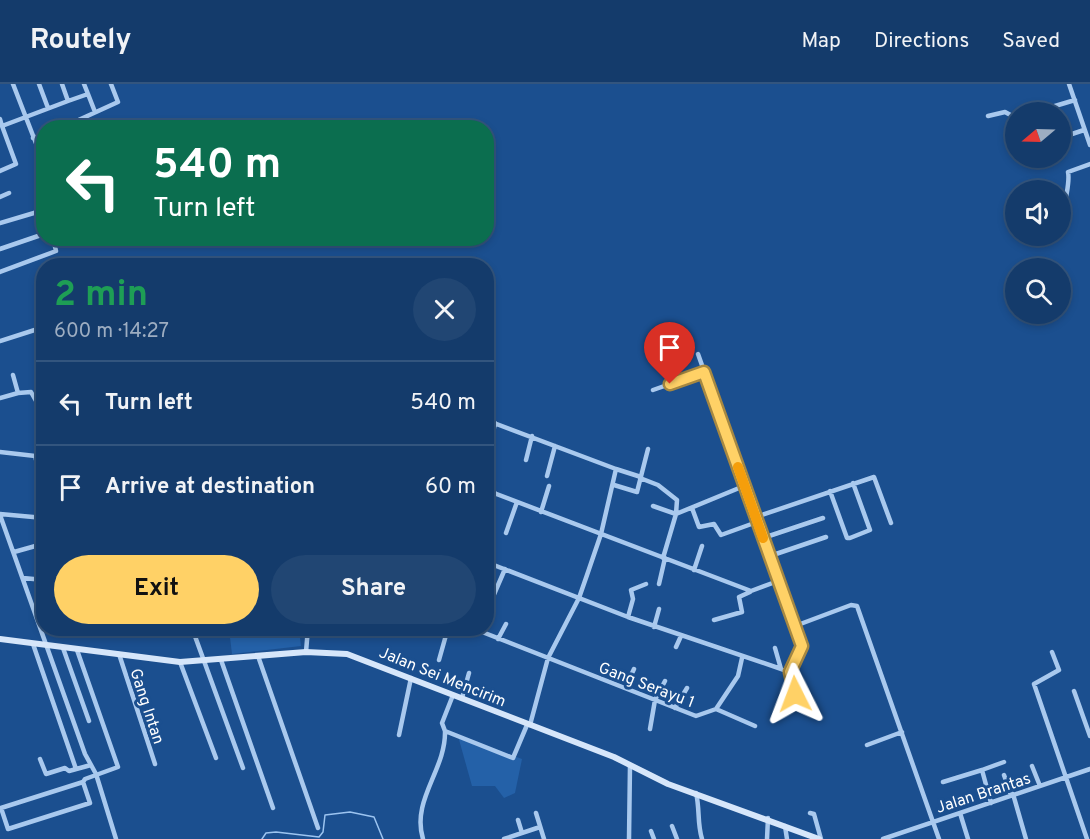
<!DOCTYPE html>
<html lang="en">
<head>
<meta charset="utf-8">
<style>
	body { margin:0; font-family:Overpass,sans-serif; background:#214673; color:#f1f3f6; height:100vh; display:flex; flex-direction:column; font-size:22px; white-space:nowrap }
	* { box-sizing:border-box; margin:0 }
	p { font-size:20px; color:#9dadc1 }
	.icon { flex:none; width:33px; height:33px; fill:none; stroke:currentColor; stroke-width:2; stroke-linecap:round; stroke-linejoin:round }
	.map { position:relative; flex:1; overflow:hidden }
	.drawer { position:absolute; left:36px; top:174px; width:458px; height:378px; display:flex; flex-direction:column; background:#143b6b; border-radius:24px; box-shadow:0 3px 9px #0003,0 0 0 2px #33557e }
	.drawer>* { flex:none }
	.guide { position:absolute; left:36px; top:36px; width:458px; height:126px; border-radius:24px; box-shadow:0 3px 9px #0003,0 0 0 2px #33557e; background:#0b6e4f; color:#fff; overflow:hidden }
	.needle { width:39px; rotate:251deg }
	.controls { position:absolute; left:1005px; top:18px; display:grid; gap:12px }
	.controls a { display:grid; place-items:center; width:66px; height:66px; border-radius:50%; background:#143b6b; box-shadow:0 3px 9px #0003,0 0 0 2px #33557e; font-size:30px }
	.pin { position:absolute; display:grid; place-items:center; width:51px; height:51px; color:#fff; margin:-62px -26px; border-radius:50% 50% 50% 0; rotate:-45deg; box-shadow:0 0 6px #0007 }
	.pin .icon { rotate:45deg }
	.me { position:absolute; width:66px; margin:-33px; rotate:357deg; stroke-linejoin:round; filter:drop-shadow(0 0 4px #0008) }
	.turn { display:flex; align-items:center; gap:21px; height:126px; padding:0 18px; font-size:27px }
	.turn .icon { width:78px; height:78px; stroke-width:2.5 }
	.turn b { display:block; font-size:42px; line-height:51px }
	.round { display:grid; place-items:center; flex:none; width:63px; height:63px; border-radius:32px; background:#214673 }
	.summary { display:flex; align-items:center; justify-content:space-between; height:102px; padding:0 18px }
	h1 { font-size:36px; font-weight:700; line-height:45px; color:#1e9e55 }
	.primary-button { display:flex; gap:12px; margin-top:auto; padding:12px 18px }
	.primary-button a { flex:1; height:69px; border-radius:36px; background:#ffd166; color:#111; font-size:24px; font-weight:700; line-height:69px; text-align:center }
	.primary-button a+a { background:#214673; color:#f1f3f6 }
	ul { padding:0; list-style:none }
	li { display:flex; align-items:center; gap:18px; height:84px; padding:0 18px; border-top:2px solid #33557e }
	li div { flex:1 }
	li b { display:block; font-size:22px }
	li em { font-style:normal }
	header { display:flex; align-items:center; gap:36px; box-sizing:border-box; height:84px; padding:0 30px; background:#143b6b; border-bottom:2px solid #33557e }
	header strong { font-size:28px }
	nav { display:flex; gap:33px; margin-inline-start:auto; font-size:21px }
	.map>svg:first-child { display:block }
	.green { fill:#2461a8 }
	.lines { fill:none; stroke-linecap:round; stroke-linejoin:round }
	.stream { stroke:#9cc4f0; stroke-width:1.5 }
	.street { stroke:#a9c9ee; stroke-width:4.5 }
	.secondary { stroke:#d6e6fa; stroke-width:6 }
	.route-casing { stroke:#a68842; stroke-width:15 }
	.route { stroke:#ffd166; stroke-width:10 }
	.slow { stroke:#f59e0b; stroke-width:10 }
	.labels { text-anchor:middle; stroke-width:6; stroke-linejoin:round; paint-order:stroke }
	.street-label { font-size:16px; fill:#fff; stroke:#1b4f8f }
</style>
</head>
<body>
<header>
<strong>Routely</strong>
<nav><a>Map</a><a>Directions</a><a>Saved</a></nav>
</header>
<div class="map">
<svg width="1090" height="755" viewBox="0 0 1090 755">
	<rect width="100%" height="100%" fill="#1b4f8f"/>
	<path class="green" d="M229,545H299L301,562L232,570Z
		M458,652L522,675L515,709L504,714L495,702H472Z"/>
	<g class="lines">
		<path class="stream" d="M262,755L266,749L276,748L319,753L323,748L325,731L350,728L374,733L383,755"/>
		<path class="street" d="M13,0L44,80
			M39,0L48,24
			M1069,0L1090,61
			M88,10L95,28
			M68,17L88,10L84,0
			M1035,28L1075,16
			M988,32L1005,28L1016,34
			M0,35L2,42L68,17L62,0
			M61,44L118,18L111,0
			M33,54L44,50
			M1060,54L1084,46
			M0,87L16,80L2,42
			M0,113L9,109
			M1067,133C1061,121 1071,102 1068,88L1090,80
			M0,139L44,126
			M0,165L44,150
			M0,188L56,167L53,154
			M0,257L44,243
			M653,306L704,288
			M18,309L31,308L44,331
			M0,314L18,309L13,291
			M486,336L616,385L601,450L587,491L579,514L548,574L530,641
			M37,341L44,369
			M0,368L44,373
			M35,372L44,405
			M526,376L532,352
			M486,382L495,339
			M616,385L641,393
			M547,392L555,362
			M640,394L658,401L677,416L676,430L663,474
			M614,401L637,408L648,365
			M486,406L751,507L778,497
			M830,407L847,454H850L870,446L853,399
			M653,422L676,430L744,402
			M692,424L699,443L714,440L721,451L757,438
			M541,428L549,402
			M0,430L44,434
			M0,431L85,670L96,690L116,755
			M36,433L44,474
			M486,433L495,409
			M756,433L874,393L891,439
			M506,449L517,418
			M763,454L823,434
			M14,468L39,461
			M770,472L826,453
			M486,478L628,533L790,588L802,562L698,270
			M694,486L702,462
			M23,494L44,496
			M659,500L665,474
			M492,515L505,485
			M628,533L633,515L631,506L646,500
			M714,536L742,528L739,513L750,508
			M795,542L851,521L857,522L939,755
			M654,543L659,525
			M137,544L193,548
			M192,544L243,684
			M472,544L696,632L716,625L738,592L742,574
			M498,555L506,540
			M33,560L76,685
			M676,563L681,552
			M63,564L89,637
			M775,564L781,585
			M77,566L118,683L85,695L83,698L90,719L8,745L1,724L83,698
			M306,568L308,544
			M1052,568L1059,586L1034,600L1087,755
			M119,570L155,680
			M258,572L318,744
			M221,576L273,724
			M439,576L448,544
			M180,578L216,674
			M790,588L795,610
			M625,604L634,585
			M1074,607L1090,652
			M462,614L469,589
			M675,624L687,604
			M716,625L755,642
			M650,645L655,616L665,597
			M445,647L442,639L453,611
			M399,651L411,594
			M867,661L902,648
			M40,675L46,690L65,684L69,687L91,681
			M1032,682L1040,702
			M982,686L1004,678
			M1004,691L1011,711
			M943,698L982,686L991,719
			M696,709C700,725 697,739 702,755
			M1013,710L1026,755
			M536,729L544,755
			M810,729L814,730L821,755
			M960,729L968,755
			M518,736L522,749
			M672,742L677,755
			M785,742L787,755
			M651,747L654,755
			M423,755C411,716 446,686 445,647L513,674L527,641
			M504,755L540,743
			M629,755L630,681
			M767,755L768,734
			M883,755L1090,685"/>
		<path class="secondary" d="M0,555L180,578L306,568L347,570L614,673L668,700L819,755"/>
	</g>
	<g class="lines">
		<defs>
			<path id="route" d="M670,300L704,288L802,562L790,588L795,610"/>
		</defs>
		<use href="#route" class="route-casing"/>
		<use href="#route" class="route"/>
		<path class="slow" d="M738,383L763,454"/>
	</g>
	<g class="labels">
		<g class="street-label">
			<text transform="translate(443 592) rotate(22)" y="6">Jalan Sei Mencirim</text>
			<text transform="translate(647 600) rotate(21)" y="6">Gang Serayu 1</text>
			<text transform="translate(148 622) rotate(72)" y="6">Gang Intan</text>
			<text transform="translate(983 708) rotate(-18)" y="6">Jalan Brantas</text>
		</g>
	</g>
</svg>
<div class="controls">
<a><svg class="needle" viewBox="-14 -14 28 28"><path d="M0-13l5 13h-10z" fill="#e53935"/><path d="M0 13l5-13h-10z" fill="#9dadc1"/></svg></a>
<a><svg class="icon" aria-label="sound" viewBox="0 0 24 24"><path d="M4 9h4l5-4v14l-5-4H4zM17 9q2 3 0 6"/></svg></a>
<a><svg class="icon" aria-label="search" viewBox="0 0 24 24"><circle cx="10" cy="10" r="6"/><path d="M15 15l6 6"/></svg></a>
</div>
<div class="pin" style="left:670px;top:300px;background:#d93025"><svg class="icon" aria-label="arrive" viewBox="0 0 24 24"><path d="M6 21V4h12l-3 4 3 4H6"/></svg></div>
<svg class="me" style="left:795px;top:610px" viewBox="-20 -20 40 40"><path d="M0-17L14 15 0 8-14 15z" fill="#ffd166" stroke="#fff" stroke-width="4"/></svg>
<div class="guide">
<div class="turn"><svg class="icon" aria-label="left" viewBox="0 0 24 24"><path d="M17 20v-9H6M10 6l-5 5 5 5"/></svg><div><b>540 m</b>Turn left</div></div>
</div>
<section class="drawer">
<div class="summary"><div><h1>2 min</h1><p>600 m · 14:27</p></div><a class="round"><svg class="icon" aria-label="close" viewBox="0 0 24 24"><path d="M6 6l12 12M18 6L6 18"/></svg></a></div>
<ul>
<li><svg class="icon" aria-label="left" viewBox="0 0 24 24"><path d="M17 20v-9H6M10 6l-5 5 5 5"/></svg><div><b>Turn left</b></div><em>540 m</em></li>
<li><svg class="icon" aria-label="arrive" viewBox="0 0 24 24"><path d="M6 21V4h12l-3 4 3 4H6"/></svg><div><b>Arrive at destination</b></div><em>60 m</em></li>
</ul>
<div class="primary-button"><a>Exit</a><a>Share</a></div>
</section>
</div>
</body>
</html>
